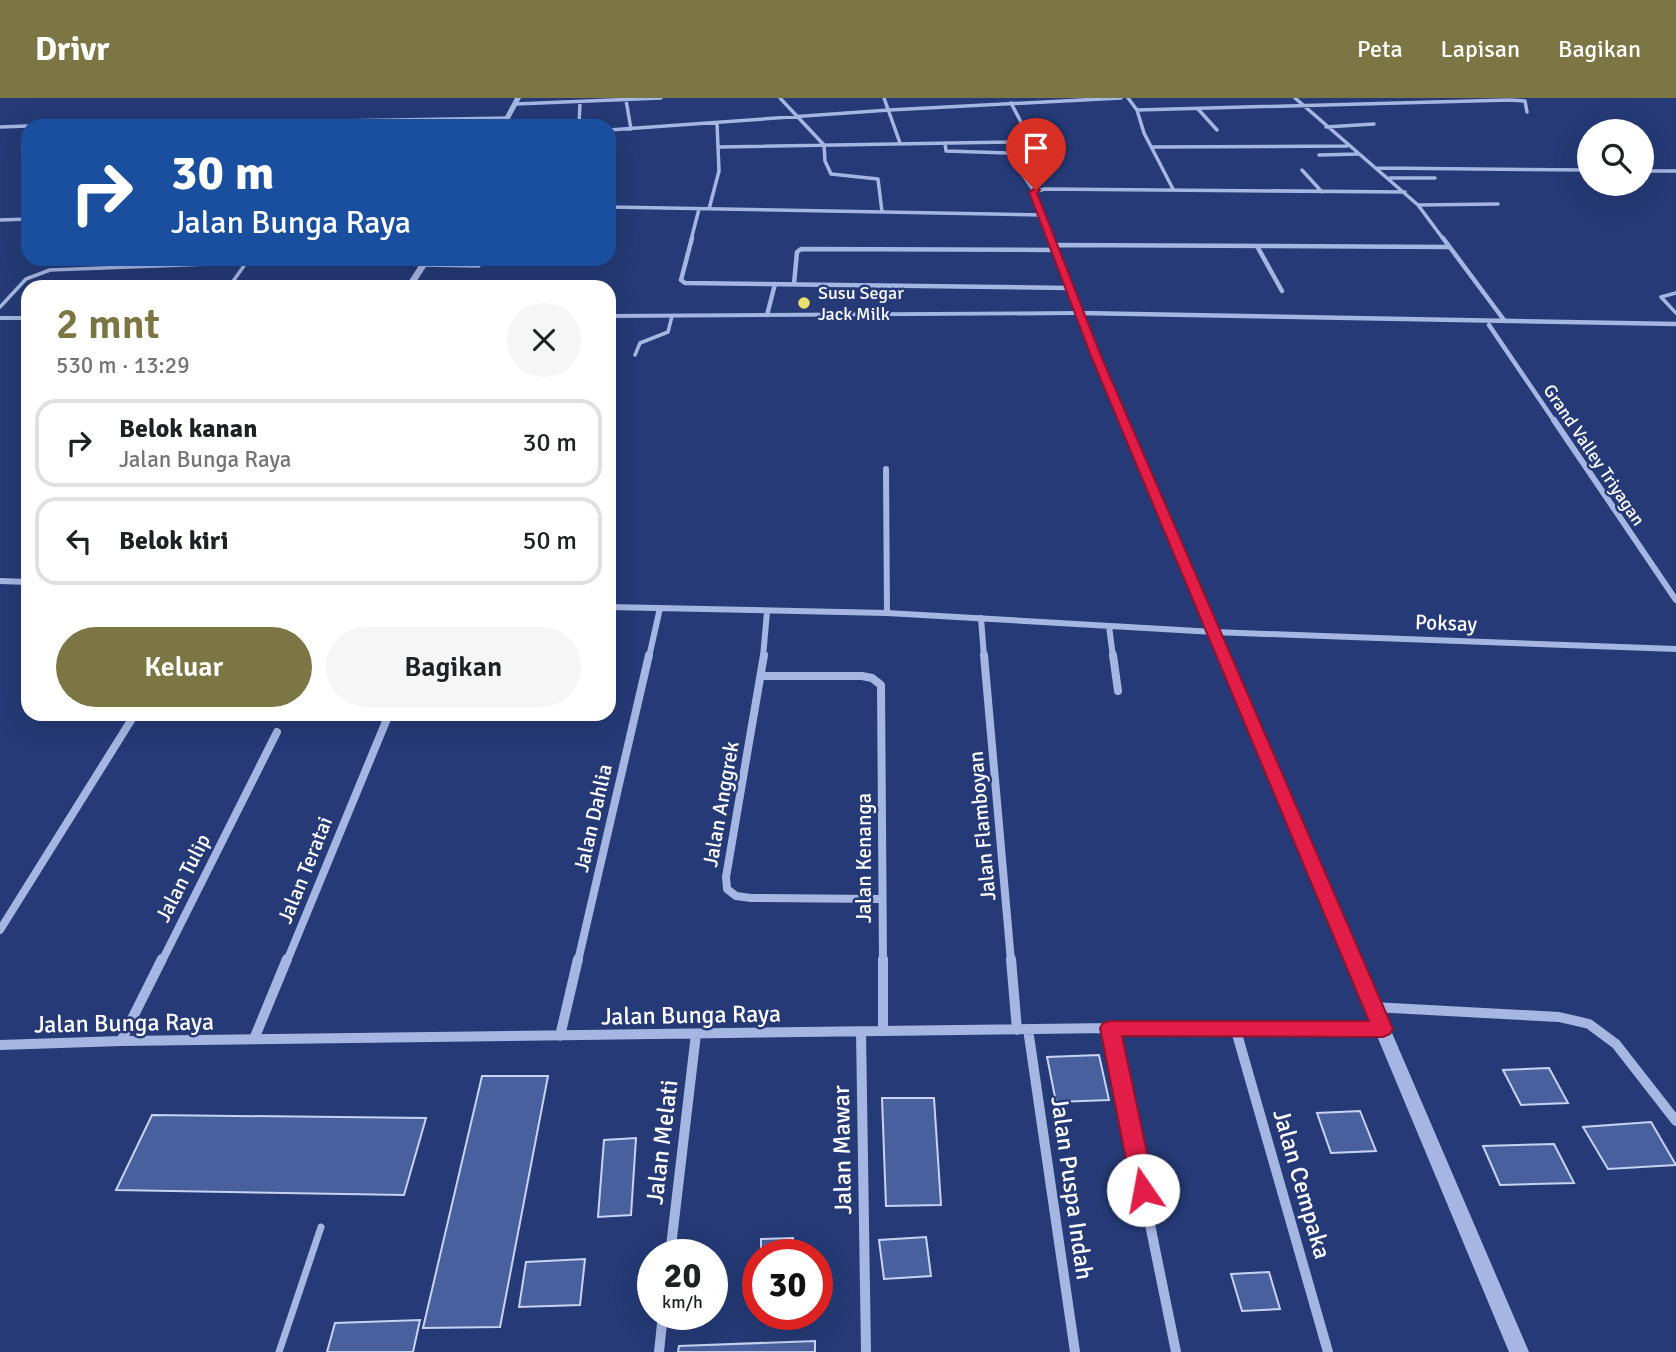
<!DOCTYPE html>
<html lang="id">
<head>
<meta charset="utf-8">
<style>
	body { margin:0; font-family:Signika,sans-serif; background:#f6f6f6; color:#202124; height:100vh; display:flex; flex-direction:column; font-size:26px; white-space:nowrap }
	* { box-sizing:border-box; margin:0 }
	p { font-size:23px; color:#757577 }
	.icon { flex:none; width:38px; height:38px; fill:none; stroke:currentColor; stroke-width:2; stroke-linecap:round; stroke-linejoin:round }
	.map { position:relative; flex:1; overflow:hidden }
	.sheet { position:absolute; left:21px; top:182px; width:595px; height:441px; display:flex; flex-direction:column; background:#fff; border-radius:21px; box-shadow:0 7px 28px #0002 }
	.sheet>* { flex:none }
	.banner { position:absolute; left:21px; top:21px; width:595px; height:147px; border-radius:21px; box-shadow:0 7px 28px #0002; background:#1a4fa0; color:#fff; overflow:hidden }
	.tools { position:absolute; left:1577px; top:21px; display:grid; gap:14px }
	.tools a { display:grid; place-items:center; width:77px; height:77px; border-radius:50%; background:#fff; box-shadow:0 7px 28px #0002; font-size:35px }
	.speed { position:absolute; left:637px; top:1141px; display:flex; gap:14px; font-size:35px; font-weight:700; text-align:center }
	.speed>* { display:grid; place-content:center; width:91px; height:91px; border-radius:50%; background:#fff; box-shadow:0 7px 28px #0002; line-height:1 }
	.speed small { font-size:18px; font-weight:400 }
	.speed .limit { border:10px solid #d22; background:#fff; color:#111 }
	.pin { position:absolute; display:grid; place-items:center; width:60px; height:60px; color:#fff; margin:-72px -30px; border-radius:50% 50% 50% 0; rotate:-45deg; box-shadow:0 0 7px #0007 }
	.pin .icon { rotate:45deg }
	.me { position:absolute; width:77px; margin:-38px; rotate:348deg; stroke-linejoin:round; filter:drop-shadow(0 0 5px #0008) }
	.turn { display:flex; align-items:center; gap:24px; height:147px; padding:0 35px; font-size:32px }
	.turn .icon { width:91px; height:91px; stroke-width:2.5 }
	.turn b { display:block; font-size:49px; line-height:60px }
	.round { display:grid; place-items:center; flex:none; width:74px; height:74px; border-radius:37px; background:#f6f6f6 }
	.overview { display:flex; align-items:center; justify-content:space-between; height:119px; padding:0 35px }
	h1 { font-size:42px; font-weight:600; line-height:52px; color:#7c7644 }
	.cta { display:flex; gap:14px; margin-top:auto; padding:14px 35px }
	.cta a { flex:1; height:80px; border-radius:42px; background:#7c7644; color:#fff; font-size:28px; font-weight:600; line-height:80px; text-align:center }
	.cta a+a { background:#f6f6f6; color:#202124 }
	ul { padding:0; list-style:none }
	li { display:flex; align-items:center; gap:21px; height:88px; margin:0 14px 10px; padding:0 21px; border:4px solid #e0e0e0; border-radius:21px }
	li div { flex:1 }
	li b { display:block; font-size:26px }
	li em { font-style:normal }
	header { display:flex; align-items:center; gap:42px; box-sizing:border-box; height:98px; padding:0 35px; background:#7c7644; color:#fff }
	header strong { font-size:33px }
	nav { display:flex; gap:38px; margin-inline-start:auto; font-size:24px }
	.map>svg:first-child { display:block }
	.building { fill:#49609e; stroke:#c8d3f2; stroke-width:2 }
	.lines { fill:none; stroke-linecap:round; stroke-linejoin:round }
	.service-far1 { stroke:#a5b6e3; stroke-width:3.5 }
	.service { stroke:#a5b6e3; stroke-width:7 }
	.minor-far4 { stroke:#a5b6e3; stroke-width:3.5 }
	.minor-far3 { stroke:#a5b6e3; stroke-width:4.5 }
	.minor-far2 { stroke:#a5b6e3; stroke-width:6 }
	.minor-far1 { stroke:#a5b6e3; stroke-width:8 }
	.minor { stroke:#a5b6e3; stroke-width:10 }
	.tertiary { fill:#a5b6e3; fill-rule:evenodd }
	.route { fill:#e11d48; stroke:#92132f; stroke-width:2 }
	.poi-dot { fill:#ecde6a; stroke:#253a76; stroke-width:2.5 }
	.labels { text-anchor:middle; stroke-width:5; stroke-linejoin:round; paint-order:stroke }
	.far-poi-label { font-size:18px; fill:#fff; stroke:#253a76; text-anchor:start }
	.far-street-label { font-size:18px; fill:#fff; stroke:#253a76 }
	.street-label { font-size:21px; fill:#fff; stroke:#253a76 }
	.near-street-label { font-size:24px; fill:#fff; stroke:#253a76 }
</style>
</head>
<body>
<header>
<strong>Drivr</strong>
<nav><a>Peta</a><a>Lapisan</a><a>Bagikan</a></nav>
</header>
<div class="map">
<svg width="1676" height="1254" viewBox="0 0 1676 1254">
	<rect width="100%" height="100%" fill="#253a76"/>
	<path class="building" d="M1099,957L1109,1002L1056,1004L1047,959Z
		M1549,970L1568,1005L1521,1007L1503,972Z
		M482,978H548L500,1229L423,1230Z
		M882,1000H934L941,1107L886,1108Z
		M1360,1013L1376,1053L1331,1055L1317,1015Z
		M152,1017L426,1020L404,1097L116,1092Z
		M1651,1024L1676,1067L1608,1071L1583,1029Z
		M636,1040L631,1117L598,1119L604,1042Z
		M1554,1046L1574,1085L1500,1087L1483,1048Z
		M926,1139L931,1178L884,1181L879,1142Z
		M793,1140V1157H761V1141Z
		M585,1161L580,1207L519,1209L526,1164Z
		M1269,1174L1280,1211L1242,1213L1231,1176Z
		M420,1222L413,1254H327L335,1225Z
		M815,1243V1254H678L679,1248Z"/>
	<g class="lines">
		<path class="service-far1" d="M424,167L479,168
			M229,189L246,165
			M1676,195L1661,199L1676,215
			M0,209L26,181L50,172L317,162
			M635,257L640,245L668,234L672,218"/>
		<path class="service" d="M279,1254L321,1129"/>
		<path class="minor-far4" d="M780,0L824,47L825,63L831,76L878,81L882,114
			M884,0L900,45
			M1128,0L1137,12L1144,35L1173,91
			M1295,0L1418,107L1444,142
			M626,2L631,31
			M516,6L661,0
			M1198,11L1217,32
			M1137,12L1509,2L1525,3L1527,14
			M53,28L506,20
			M579,28L580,4
			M0,29L28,28
			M1326,29L1374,26
			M609,32L889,12L1121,0
			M945,45L946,53L1008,55L1034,93
			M719,49L1010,44L1030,41L1011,5
			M1152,49L1347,48
			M1319,57L1358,56
			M1376,70L1589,72
			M1302,72L1322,94
			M1642,73H1676
			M1390,80H1435
			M1418,107L1498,106
			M609,109L1043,117
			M709,111L719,73L717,25
			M0,122L28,121
			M691,142L699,111
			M1051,142L1033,94L1045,91L1405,94"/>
		<path class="minor-far3" d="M692,140L681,182L685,185L1069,190
			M1050,140L1079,215L1676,226
			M1443,140L1504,222
			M1055,147L1449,149
			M1257,148L1282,193
			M794,186L797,154L801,151L1056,152
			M767,217L775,186
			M1489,227L1555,324"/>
		<path class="minor-far2" d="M1554,322L1676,502
			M886,371L887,515
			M0,483L28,484
			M609,509L887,515L1214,534L1676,551
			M981,520L984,559
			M1109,528L1113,559
			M649,559L660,510
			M763,559L767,514"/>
		<path class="minor-far1" d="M764,557L726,779L727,791L736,798L751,800L882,801
			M984,557L1011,863
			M1113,557L1118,593
			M762,578H862L872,580L881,587L883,863
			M0,832L135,616
			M162,863L277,634
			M287,863L389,616
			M578,863L649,557"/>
		<path class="minor" d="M883,861V933
			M1011,861L1017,932
			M1373,909L1559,919L1589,926L1616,946L1676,1023
			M1235,929L1328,1254
			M1110,930L1176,1254
			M1028,931L1075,1254
			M861,934L866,1254
			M560,938L578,861
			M254,941L287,861
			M121,943L162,861
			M0,947L121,943L1110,930L1382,931
			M670,1157L696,936
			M659,1254L663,1216"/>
		<path class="tertiary" d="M515,0H521L506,28H500Z
			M423,161H431L413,189H405Z
			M1082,213L1083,215L1529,1254H1509L1076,217L609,220V216Z
			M0,218H28V222H0Z"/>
	</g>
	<path class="route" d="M1036,90L1040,92L1037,95L1101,258L1393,931L1390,936L1383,939L1122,938L1155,1092L1151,1099L1143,1102L1135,1099L1132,1092L1100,930L1103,925L1110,923H1369L1091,258L1029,94Z"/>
	<circle class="poi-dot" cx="804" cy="205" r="7"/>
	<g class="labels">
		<g class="far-poi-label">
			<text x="818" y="201">Susu Segar<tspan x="818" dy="21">Jack Milk</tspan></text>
		</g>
		<g class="far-street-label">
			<text transform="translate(1594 357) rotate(56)" y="6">Grand Valley Triyagan</text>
		</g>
		<g class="street-label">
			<text transform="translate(1446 525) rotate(2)" y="7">Poksay</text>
			<text transform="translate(721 706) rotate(-80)" y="7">Jalan Anggrek</text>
			<text transform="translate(593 720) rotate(-77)" y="7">Jalan Dahlia</text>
			<text transform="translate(982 728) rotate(-95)" y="7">Jalan Flamboyan</text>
			<text transform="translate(864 760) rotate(-90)" y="7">Jalan Kenanga</text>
			<text transform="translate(305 772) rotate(-68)" y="7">Jalan Teratai</text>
			<text transform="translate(183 780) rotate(-63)" y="7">Jalan Tulip</text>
		</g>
		<g class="near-street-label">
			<text transform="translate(691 917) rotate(-1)" y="8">Jalan Bunga Raya</text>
			<text transform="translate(124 925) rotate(-1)" y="8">Jalan Bunga Raya</text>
			<text transform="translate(662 1044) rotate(-83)" y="8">Jalan Melati</text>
			<text transform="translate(842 1052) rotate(-91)" y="8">Jalan Mawar</text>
			<text transform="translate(1302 1086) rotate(74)" y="8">Jalan Cempaka</text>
			<text transform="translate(1072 1090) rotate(82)" y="8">Jalan Puspa Indah</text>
		</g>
	</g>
</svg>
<div class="tools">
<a><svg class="icon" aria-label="search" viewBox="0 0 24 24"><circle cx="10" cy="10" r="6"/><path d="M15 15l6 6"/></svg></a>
</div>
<div class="speed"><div>20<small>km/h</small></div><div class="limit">30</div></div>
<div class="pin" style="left:1036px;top:92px;background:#d93025"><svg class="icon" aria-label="arrive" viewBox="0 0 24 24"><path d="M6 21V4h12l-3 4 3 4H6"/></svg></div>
<svg class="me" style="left:1143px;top:1092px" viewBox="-20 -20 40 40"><circle r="19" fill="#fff"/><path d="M0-13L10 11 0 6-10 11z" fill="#e11d48"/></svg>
<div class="banner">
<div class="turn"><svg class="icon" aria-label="right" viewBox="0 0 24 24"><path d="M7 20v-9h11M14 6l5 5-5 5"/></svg><div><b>30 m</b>Jalan Bunga Raya</div></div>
</div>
<section class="sheet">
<div class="overview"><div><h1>2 mnt</h1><p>530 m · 13:29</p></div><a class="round"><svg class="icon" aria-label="close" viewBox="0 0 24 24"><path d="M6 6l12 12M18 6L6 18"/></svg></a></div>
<ul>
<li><svg class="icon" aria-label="right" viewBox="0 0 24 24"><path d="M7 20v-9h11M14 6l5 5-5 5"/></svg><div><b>Belok kanan</b><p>Jalan Bunga Raya</p></div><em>30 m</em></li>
<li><svg class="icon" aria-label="left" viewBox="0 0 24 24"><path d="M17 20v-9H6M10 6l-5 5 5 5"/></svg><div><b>Belok kiri</b></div><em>50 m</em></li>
</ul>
<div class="cta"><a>Keluar</a><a>Bagikan</a></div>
</section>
</div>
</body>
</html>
